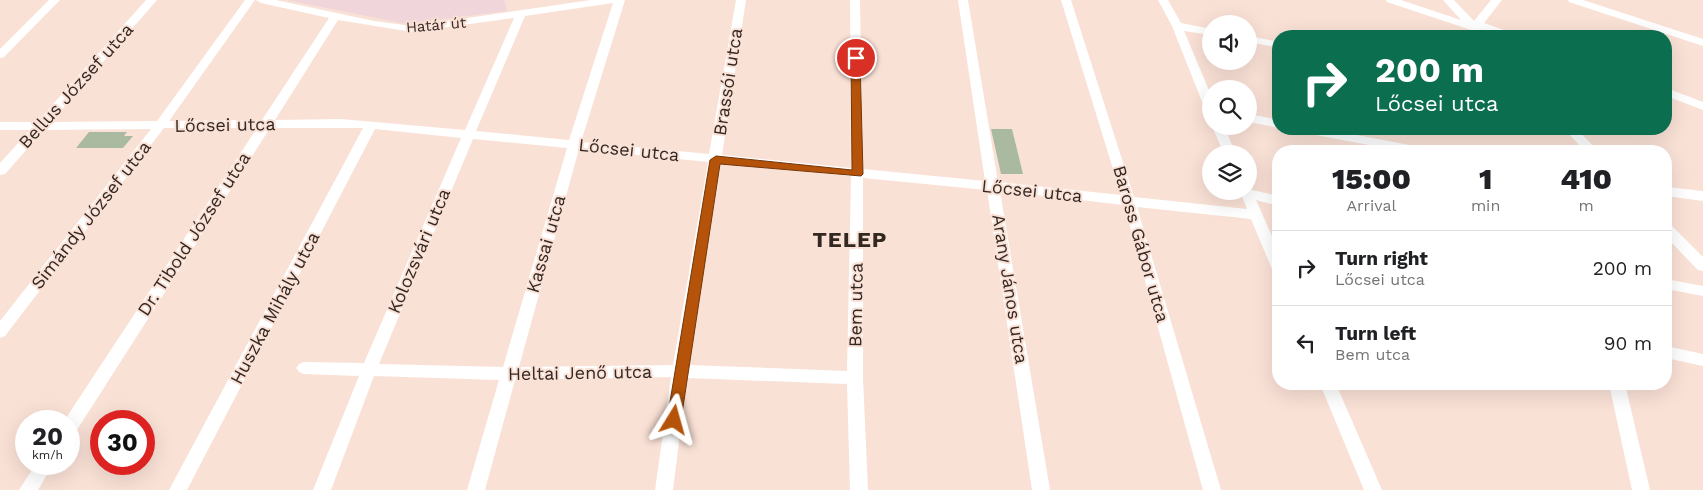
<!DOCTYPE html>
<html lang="en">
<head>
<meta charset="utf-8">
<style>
	body { margin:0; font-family:"Work Sans",sans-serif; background:#f2f2f2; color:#202124; height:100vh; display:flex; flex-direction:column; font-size:19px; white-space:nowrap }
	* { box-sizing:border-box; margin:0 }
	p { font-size:16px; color:#757577 }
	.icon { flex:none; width:28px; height:28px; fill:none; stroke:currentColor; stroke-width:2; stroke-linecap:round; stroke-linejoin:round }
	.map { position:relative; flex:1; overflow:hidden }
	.drawer { position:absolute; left:1272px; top:145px; width:400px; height:245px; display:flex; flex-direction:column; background:#fff; border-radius:20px; box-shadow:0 5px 20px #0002 }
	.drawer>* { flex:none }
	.banner { position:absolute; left:1272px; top:30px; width:400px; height:105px; border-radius:20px; box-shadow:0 5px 20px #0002; background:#0b6e4f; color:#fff; overflow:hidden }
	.controls { position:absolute; left:1202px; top:15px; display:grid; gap:10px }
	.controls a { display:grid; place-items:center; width:55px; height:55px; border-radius:50%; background:#fff; box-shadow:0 5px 20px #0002; font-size:25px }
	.speed { position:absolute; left:15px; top:410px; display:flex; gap:10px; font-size:25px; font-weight:700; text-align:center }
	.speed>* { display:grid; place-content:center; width:65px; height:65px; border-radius:50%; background:#fff; box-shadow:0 5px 20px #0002; line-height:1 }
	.speed small { font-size:12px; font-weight:400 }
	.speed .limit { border:8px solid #d22; background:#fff; color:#111 }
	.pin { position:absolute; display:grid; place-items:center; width:42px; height:42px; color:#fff; margin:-21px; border:2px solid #fff; border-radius:50%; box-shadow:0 1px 5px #0007 }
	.me { position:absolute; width:55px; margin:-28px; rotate:8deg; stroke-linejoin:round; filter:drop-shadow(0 0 4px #0008) }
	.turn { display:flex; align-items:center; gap:18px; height:105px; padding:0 20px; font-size:22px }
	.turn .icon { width:65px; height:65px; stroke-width:2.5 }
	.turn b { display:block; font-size:35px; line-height:42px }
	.eta { display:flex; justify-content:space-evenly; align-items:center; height:85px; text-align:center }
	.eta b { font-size:30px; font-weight:800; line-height:35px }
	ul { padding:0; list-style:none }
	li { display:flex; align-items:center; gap:15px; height:75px; padding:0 20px; border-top:1px solid #e0e0e0 }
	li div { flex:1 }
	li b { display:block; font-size:19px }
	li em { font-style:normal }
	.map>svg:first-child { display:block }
	.industrial { fill:#f0d6da }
	.green { fill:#aabaa1 }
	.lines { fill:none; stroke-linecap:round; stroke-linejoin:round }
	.minor { fill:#fff; fill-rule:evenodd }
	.route { fill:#b45309; stroke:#753606 }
	.labels { text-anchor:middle; stroke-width:4; stroke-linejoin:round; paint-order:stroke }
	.far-street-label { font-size:15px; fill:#332722; stroke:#fae1d6 }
	.street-label { font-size:18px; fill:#332722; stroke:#fae1d6 }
	.district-label { font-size:22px; font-weight:bold; letter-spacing:1px; fill:#332722; stroke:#fae1d6 }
</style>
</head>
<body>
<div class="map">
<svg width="1703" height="490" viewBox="0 0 1703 490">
	<rect width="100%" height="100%" fill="#fae1d6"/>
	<path class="industrial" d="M287,0H504L507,11L406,24Z"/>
	<path class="green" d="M991,129H1012L1023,174H1001Z
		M89,132H127L124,136H133L123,148H76Z"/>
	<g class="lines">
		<path class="minor" d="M49,0H60L4,57L0,58V49Z
			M146,0H157L51,122L157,121L245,0H255L169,121L262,120L329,18L261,3L256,0H276L374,21L412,26L591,0H625L581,142L709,154L736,0H746L722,155L851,168L850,0H860L863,169L985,181L958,0H968L998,182L1121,195L1061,0H1071L1134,197L1247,209L1240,191H1249V187L1252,190L1279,196V206L1256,200L1279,252V274L1274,273L1272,269L1251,219L1137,207L1221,490H1203L1124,205L1000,191L1050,490H1032L987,190L863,178V378L868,490H850L847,384L687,378L673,490H655L671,377L515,380L485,490H467L499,380L374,376L331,490H313L359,376L304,374L299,372L296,368L299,364L304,362L364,363L461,138L375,129L187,490H169L363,128H270L75,433L69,435V421H64L257,128H164L5,336L0,338V321L151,129L44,130L5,174L0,175V163L30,130H0V122H37ZM613,3L569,140L476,131L525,16ZM514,18L465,130L341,119L275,120L338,20L412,32ZM473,139L567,148L503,367L379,364ZM579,149L708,162L673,365L519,367ZM720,163L851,176L847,371L689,365Z
			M1158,0H1168L1181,23L1211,29V35L1184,31L1211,95V113L1205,109L1172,26Z
			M1386,0H1401L1461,20L1443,0H1454L1474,21L1491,0H1502L1484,23L1515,34L1516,36H1501L1481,29L1487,36H1476L1471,30L1387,2Z
			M1568,0H1583L1703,39V46L1569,2Z
			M1249,36L1279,42V48L1249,42Z
			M1666,88L1703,102V110L1666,96Z
			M1249,114L1279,120V128L1249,122Z
			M1212,126H1224L1236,154H1224Z
			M1299,129H1325L1420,147L1426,151H1400L1305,133Z
			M1564,129H1577L1598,151H1585Z
			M1666,187L1703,191V201L1666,196Z
			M1666,223L1671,225L1703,257V271L1698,270L1666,237Z
			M1666,279L1703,286V296L1666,289Z
			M1666,346L1703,354V366L1666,358Z
			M1320,384H1336L1382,490H1364Z
			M1609,384H1625L1650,490H1632Z
			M36,464H53L38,490H19Z"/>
	</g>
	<path class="route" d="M856,55L860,58L863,174L861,176L720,164L681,420L679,424L674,426L669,424L667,420L710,160L716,156L852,170L851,58Z"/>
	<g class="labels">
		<g class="far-street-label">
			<text transform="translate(436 25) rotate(-5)" y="5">Határ út</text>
		</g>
		<g class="street-label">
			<text transform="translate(728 82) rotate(-81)" y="6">Brassói utca</text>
			<text transform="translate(76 86) rotate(-48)" y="6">Bellus József utca</text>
			<text transform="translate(225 125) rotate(-1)" y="6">Lőcsei utca</text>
			<text transform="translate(629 150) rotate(6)" y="6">Lőcsei utca</text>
			<text transform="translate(1032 191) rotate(6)" y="6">Lőcsei utca</text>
			<text transform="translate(91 215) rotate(-52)" y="6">Simándy József utca</text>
			<text transform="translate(194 234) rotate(-57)" y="6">Dr. Tibold József utca</text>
			<text transform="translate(546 244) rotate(-74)" y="6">Kassai utca</text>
			<text transform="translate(1141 244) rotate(74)" y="6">Baross Gábor utca</text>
			<text transform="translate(419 251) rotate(-67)" y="6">Kolozsvári utca</text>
			<text transform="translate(1010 289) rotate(81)" y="6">Arany János utca</text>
			<text transform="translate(856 305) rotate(-89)" y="6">Bem utca</text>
			<text transform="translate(275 308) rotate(-62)" y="6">Huszka Mihály utca</text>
			<text transform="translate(580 373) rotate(-1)" y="6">Heltai Jenő utca</text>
		</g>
		<g class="district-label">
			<text x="850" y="247">TELEP</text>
		</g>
	</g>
</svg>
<div class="controls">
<a><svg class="icon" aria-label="sound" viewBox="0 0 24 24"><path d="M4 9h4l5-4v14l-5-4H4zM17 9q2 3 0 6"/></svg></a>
<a><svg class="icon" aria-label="search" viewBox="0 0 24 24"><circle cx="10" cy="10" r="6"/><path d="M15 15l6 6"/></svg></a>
<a><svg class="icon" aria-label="layers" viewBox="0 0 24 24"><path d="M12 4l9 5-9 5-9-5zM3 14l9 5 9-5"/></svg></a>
</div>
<div class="speed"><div>20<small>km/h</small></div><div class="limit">30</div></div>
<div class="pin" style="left:856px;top:58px;background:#d93025"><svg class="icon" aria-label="arrive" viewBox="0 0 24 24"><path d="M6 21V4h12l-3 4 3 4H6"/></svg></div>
<svg class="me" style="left:674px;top:420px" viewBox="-20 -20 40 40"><path d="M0-17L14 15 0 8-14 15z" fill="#b45309" stroke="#fff" stroke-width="4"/></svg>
<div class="banner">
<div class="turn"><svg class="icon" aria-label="right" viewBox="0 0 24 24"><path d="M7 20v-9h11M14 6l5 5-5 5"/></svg><div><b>200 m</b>Lőcsei utca</div></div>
</div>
<section class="drawer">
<div class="eta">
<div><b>15:00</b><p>Arrival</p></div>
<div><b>1</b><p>min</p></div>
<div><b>410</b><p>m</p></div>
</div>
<ul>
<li><svg class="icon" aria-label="right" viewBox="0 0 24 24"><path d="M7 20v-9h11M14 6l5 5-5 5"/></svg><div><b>Turn right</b><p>Lőcsei utca</p></div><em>200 m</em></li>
<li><svg class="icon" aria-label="left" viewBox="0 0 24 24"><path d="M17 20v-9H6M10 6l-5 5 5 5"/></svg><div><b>Turn left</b><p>Bem utca</p></div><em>90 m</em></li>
</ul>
</section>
</div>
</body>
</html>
